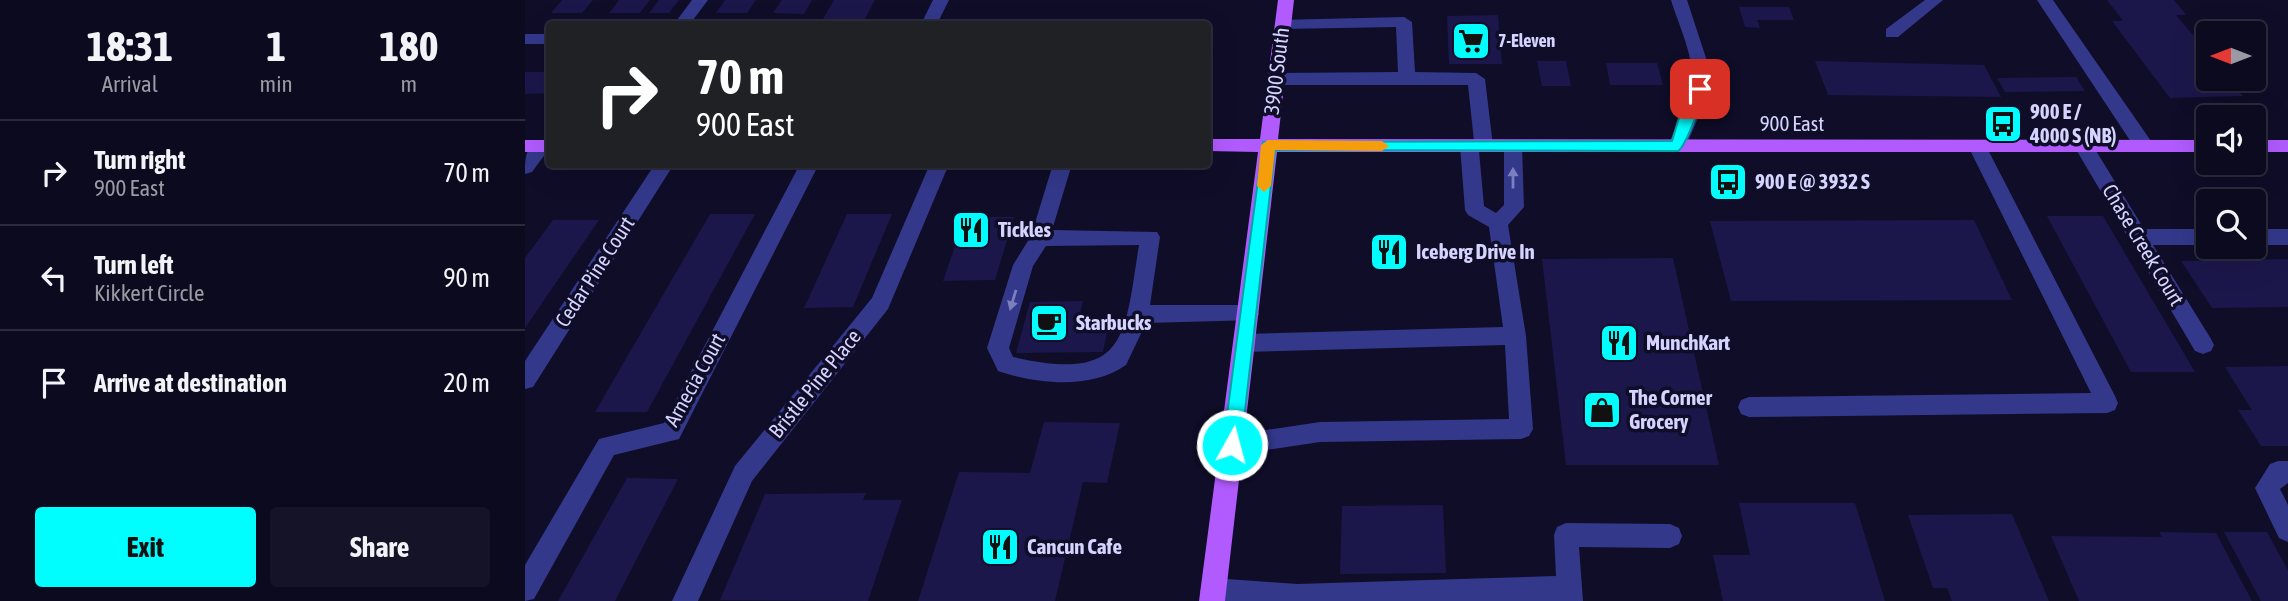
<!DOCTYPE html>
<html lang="en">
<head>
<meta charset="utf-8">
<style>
	body { margin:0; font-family:"Asap Condensed",sans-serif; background:#141327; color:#f1f3f6; height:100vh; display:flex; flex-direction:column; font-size:26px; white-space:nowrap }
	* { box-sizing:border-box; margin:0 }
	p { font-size:23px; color:#9a9aa4 }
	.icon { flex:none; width:38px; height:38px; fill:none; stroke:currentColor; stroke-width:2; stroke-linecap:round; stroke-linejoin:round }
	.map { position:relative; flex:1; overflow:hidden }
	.sheet { display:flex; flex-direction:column; background:#0b0a1e; width:525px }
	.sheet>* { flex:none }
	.banner { position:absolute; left:21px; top:21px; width:665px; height:147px; border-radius:7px; box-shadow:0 7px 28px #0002,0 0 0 2px #2b2b3c; background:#202124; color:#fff; overflow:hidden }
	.needle { width:46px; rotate:270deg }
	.tools { position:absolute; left:1671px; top:21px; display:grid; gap:14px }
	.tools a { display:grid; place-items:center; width:70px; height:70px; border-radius:7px; background:#0b0a1e; box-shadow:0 7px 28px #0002,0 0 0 2px #2b2b3c; font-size:35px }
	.pin { position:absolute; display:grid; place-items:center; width:60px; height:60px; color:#fff; margin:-30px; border-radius:14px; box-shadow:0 4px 10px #0006 }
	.me { position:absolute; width:77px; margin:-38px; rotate:7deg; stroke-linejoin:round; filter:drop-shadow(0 0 5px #0008) }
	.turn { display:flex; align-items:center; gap:24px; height:147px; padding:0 35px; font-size:32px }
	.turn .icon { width:91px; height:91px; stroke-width:2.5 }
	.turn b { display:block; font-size:49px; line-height:60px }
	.eta { display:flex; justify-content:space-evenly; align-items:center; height:119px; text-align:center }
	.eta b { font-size:42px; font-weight:700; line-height:49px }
	.action { display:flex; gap:14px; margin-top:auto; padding:14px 35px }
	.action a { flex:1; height:80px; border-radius:7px; background:#00feff; color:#111; font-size:28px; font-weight:700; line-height:80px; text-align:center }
	.action a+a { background:#141327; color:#f1f3f6 }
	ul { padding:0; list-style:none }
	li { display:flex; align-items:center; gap:21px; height:105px; padding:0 35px; border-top:2px solid #2b2b3c }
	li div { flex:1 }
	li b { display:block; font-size:26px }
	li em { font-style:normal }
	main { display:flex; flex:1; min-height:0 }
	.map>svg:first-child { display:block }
	.building { fill:#1c174b }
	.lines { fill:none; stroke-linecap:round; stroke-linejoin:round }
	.minor { fill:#33388b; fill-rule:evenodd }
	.major { fill:#b15bff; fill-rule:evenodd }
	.oneway { fill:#7b7ebf }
	.route { fill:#00feff; stroke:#00a5a6; stroke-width:2 }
	.slow { fill:#f59e0b }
	.labels { text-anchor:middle; stroke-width:7; stroke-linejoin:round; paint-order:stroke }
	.far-poi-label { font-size:18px; font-weight:bold; fill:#d4d4ff; stroke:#0f0d28; text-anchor:start }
	.street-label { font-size:21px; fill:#d4d4ff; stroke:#0f0d28 }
	.poi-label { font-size:21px; font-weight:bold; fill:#d4d4ff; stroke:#0f0d28; text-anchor:start }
</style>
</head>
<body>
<main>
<section class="sheet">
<div class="eta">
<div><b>18:31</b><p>Arrival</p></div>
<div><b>1</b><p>min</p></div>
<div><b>180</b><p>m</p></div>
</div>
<ul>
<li><svg class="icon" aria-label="right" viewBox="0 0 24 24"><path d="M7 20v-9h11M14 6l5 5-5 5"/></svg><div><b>Turn right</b><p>900 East</p></div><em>70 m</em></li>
<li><svg class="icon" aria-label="left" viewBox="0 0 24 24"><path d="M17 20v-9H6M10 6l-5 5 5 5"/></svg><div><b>Turn left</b><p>Kikkert Circle</p></div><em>90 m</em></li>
<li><svg class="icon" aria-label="arrive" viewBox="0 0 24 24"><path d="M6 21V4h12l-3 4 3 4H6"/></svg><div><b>Arrive at destination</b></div><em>20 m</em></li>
</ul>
<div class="action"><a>Exit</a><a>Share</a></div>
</section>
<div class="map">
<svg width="1763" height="601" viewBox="0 0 1763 601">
	<rect width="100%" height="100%" fill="#0f0d28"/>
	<path class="building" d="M37,0H68L57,13H26Z
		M94,0H125L115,13H84Z
		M134,0H154L144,13H124Z
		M200,0H231L222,13H191Z
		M257,0H287L279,14L248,13Z
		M309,0H350L340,19H298Z
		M1582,0H1649L1661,15H1651L1684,54V79H1704L1718,96L1645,98L1587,21H1598Z
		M1214,7H1264L1269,20H1232L1235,28L1220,27Z
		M973,15L977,64H924L922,16Z
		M1012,61H1041L1046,86H1017Z
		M1290,61L1459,65L1476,97L1303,95Z
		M1081,63H1132L1138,85H1085Z
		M0,72H24V93L0,94Z
		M1551,77L1560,91L1480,92L1472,78Z
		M185,214H230L122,412H70Z
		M322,214H367L328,307L279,308Z
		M1522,216H1578L1670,372H1606Z
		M440,217H489L470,280L418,281Z
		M28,220H74L0,328V258Z
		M1449,220L1487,300L1206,301L1185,221Z
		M1148,258L1194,465H1041L1017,259Z
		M1763,259V307L1687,308L1656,261Z
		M558,301L553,322H584L578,352L491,353L505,302Z
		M1763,366V446H1736L1713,410H1727L1700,367Z
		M519,422L595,423L582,483L558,482L530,601H393L434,472L505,473Z
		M102,478L153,479L90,601H33Z
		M341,493L338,500H377L343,601L195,600L240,494Z
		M1214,503H1330L1360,601H1198L1188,555H1225Z
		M918,505L921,573L815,574L817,506Z
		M1487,514L1524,601H1427L1422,588H1408L1383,515Z
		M1634,532L1691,533L1727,601H1554L1526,536L1637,537Z
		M1699,532H1742L1763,570V601H1736Z"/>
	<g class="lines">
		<path class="minor" d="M167,0H183L165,24H149Z
			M408,0H424L412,24H396Z
			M1146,0H1162L1181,58L1185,81L1182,97L1161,146L1152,152L1143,146C1150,127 1162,110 1166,90C1172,61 1154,27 1146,0Z
			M1400,0H1418L1373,37H1361V29Z
			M1512,0H1528L1626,141L1628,146L1626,151H1612Z
			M879,17L887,22L890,72L951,73L960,79L968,146L966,151H954L959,206L971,213L979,205V146L988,140L997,146L999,207L983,225L1001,336L1008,429L1004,436L996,439L795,442L707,455L699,452L695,445L699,438L707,435L795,422L984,419L980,345L720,352L712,349L709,343L712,337L720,334L978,327L964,227L943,215L940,210L935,146L937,141H949L943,85H751L742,79L751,73L873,72L871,27L758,29L752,28V20Z
			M0,34H24V44H0Z
			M17,140L24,141V149L7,172L0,174C0,159 0,144 17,140Z
			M1452,140L1461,146L1590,396L1593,403L1590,410L1582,413L1224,417L1216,414L1213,407L1216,400L1224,397L1566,393L1443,146Z
			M1558,140L1565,141L1619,229H1684V245H1628L1686,339L1689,345L1686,351L1678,354L1670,351L1549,146Z
			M130,164H149L8,387L0,389V361Z
			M275,164H294L154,439L89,455L9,599L0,601V565L74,439L139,423Z
			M405,164H424L363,309L227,481L173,601H147L210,466L347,298Z
			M528,164H547L527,230L632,232L635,237L625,305H723L731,308L734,314L731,320L621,323L601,365C566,390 511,384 473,371L462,348L488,265L506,236ZM614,245C599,338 603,383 488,357L484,348L508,266L521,246Z
			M1729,229H1763V245H1729Z
			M1753,461H1763V483L1755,489L1763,505V542L1754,538L1730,488L1745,464Z
			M1041,523L1145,524L1154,528L1157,536L1154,544L1145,548L1054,547L1058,601H682L675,591L679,582L688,578L772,584L1031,576L1029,535L1032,527Z"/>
		<path class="major" d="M753,0H769L753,139L1684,140V152H752L700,601H674L733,152L682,151V139H735Z
			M0,140H24V152H0Z
			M1729,140H1763V152H1729Z"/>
	</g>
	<defs><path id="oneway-solid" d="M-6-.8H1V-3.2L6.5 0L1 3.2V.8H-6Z" transform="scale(1.75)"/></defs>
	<g class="oneway">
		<use href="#oneway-solid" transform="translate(988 178) rotate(-90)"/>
		<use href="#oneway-solid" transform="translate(488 300) rotate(107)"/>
	</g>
	<path class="route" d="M1175,84L1182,89C1176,101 1161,148 1153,151L750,150L716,445L713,450H701L698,445L738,142L1147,141L1154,118L1171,85Z"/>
	<path class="slow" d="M743,140L857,141L864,146L857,151L750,150L746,186L739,192L732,186L736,145Z"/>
	<defs>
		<symbol id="supermarket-square" viewBox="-11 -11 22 22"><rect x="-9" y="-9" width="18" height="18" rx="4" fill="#00feff" stroke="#0f0d28"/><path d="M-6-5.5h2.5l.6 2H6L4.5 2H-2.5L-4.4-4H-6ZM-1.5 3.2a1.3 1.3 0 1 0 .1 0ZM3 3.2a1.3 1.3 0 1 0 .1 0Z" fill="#111"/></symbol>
		<symbol id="bus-square" viewBox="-11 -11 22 22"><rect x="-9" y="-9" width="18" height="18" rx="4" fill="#00feff" stroke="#0f0d28"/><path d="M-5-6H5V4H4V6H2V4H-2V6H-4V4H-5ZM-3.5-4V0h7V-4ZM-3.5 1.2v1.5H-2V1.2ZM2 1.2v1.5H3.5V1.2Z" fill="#111"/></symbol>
		<symbol id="restaurant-square" viewBox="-11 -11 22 22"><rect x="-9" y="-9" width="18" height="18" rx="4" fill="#00feff" stroke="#0f0d28"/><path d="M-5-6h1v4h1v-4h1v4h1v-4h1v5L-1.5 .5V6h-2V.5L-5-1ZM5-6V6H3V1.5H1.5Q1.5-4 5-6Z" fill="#111"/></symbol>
		<symbol id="cafe-square" viewBox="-11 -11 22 22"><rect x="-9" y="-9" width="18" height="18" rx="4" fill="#00feff" stroke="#0f0d28"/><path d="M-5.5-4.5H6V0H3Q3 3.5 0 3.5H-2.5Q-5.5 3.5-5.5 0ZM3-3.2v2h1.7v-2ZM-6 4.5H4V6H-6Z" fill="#111"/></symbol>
		<symbol id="shop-square" viewBox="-11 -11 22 22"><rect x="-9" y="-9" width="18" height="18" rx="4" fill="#00feff" stroke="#0f0d28"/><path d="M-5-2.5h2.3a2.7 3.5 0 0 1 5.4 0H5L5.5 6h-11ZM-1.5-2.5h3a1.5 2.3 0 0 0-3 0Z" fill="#111"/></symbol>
	</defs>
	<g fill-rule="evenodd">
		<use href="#supermarket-square" x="924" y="19" width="44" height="44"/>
		<use href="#bus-square" x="1456" y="102" width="44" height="44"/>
		<use href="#bus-square" x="1181" y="160" width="44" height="44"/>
		<use href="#restaurant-square" x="424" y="208" width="44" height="44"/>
		<use href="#restaurant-square" x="842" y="230" width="44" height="44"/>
		<use href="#cafe-square" x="502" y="301" width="44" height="44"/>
		<use href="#restaurant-square" x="1072" y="321" width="44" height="44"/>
		<use href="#shop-square" x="1055" y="388" width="44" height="44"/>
		<use href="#restaurant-square" x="453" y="525" width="44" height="44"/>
	</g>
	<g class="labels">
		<g class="far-poi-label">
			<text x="973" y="47">7-Eleven</text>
		</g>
		<g class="street-label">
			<text transform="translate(752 71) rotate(-83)" y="7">3900 South</text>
			<text x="1267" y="131">900 East</text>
			<text transform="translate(1618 245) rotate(59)" y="7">Chase Creek Court</text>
			<text transform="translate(70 272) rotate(-57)" y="7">Cedar Pine Court</text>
			<text transform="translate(170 380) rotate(-61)" y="7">Arnecia Court</text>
			<text transform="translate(290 384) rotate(-51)" y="7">Bristle Pine Place</text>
		</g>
		<g class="poi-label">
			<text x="1505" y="119">900 E /<tspan x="1505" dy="24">4000 S (NB)</tspan></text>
			<text x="1230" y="189">900 E @ 3932 S</text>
			<text x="473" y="237">Tickles</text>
			<text x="891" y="259">Iceberg Drive In</text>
			<text x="551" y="330">Starbucks</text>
			<text x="1121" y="350">MunchKart</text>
			<text x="1104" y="405">The Corner<tspan x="1104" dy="24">Grocery</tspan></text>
			<text x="502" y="554">Cancun Cafe</text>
		</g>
	</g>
</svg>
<div class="tools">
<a><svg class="needle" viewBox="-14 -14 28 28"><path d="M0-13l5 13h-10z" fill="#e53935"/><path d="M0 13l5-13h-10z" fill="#9a9aa4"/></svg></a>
<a><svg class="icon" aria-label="sound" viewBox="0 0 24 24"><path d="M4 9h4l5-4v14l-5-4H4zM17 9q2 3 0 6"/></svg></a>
<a><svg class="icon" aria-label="search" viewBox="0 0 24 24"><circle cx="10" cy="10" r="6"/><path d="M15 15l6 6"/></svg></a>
</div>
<div class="pin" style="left:1175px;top:89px;background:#d93025"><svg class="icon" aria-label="arrive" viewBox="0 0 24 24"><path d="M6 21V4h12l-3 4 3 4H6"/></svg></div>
<svg class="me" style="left:707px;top:445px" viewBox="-20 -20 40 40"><circle r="17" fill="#00feff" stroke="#fff" stroke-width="3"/><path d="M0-11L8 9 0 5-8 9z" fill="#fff"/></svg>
<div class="banner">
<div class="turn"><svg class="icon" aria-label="right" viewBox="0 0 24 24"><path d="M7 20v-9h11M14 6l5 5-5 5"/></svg><div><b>70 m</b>900 East</div></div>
</div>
</div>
</main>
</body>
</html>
